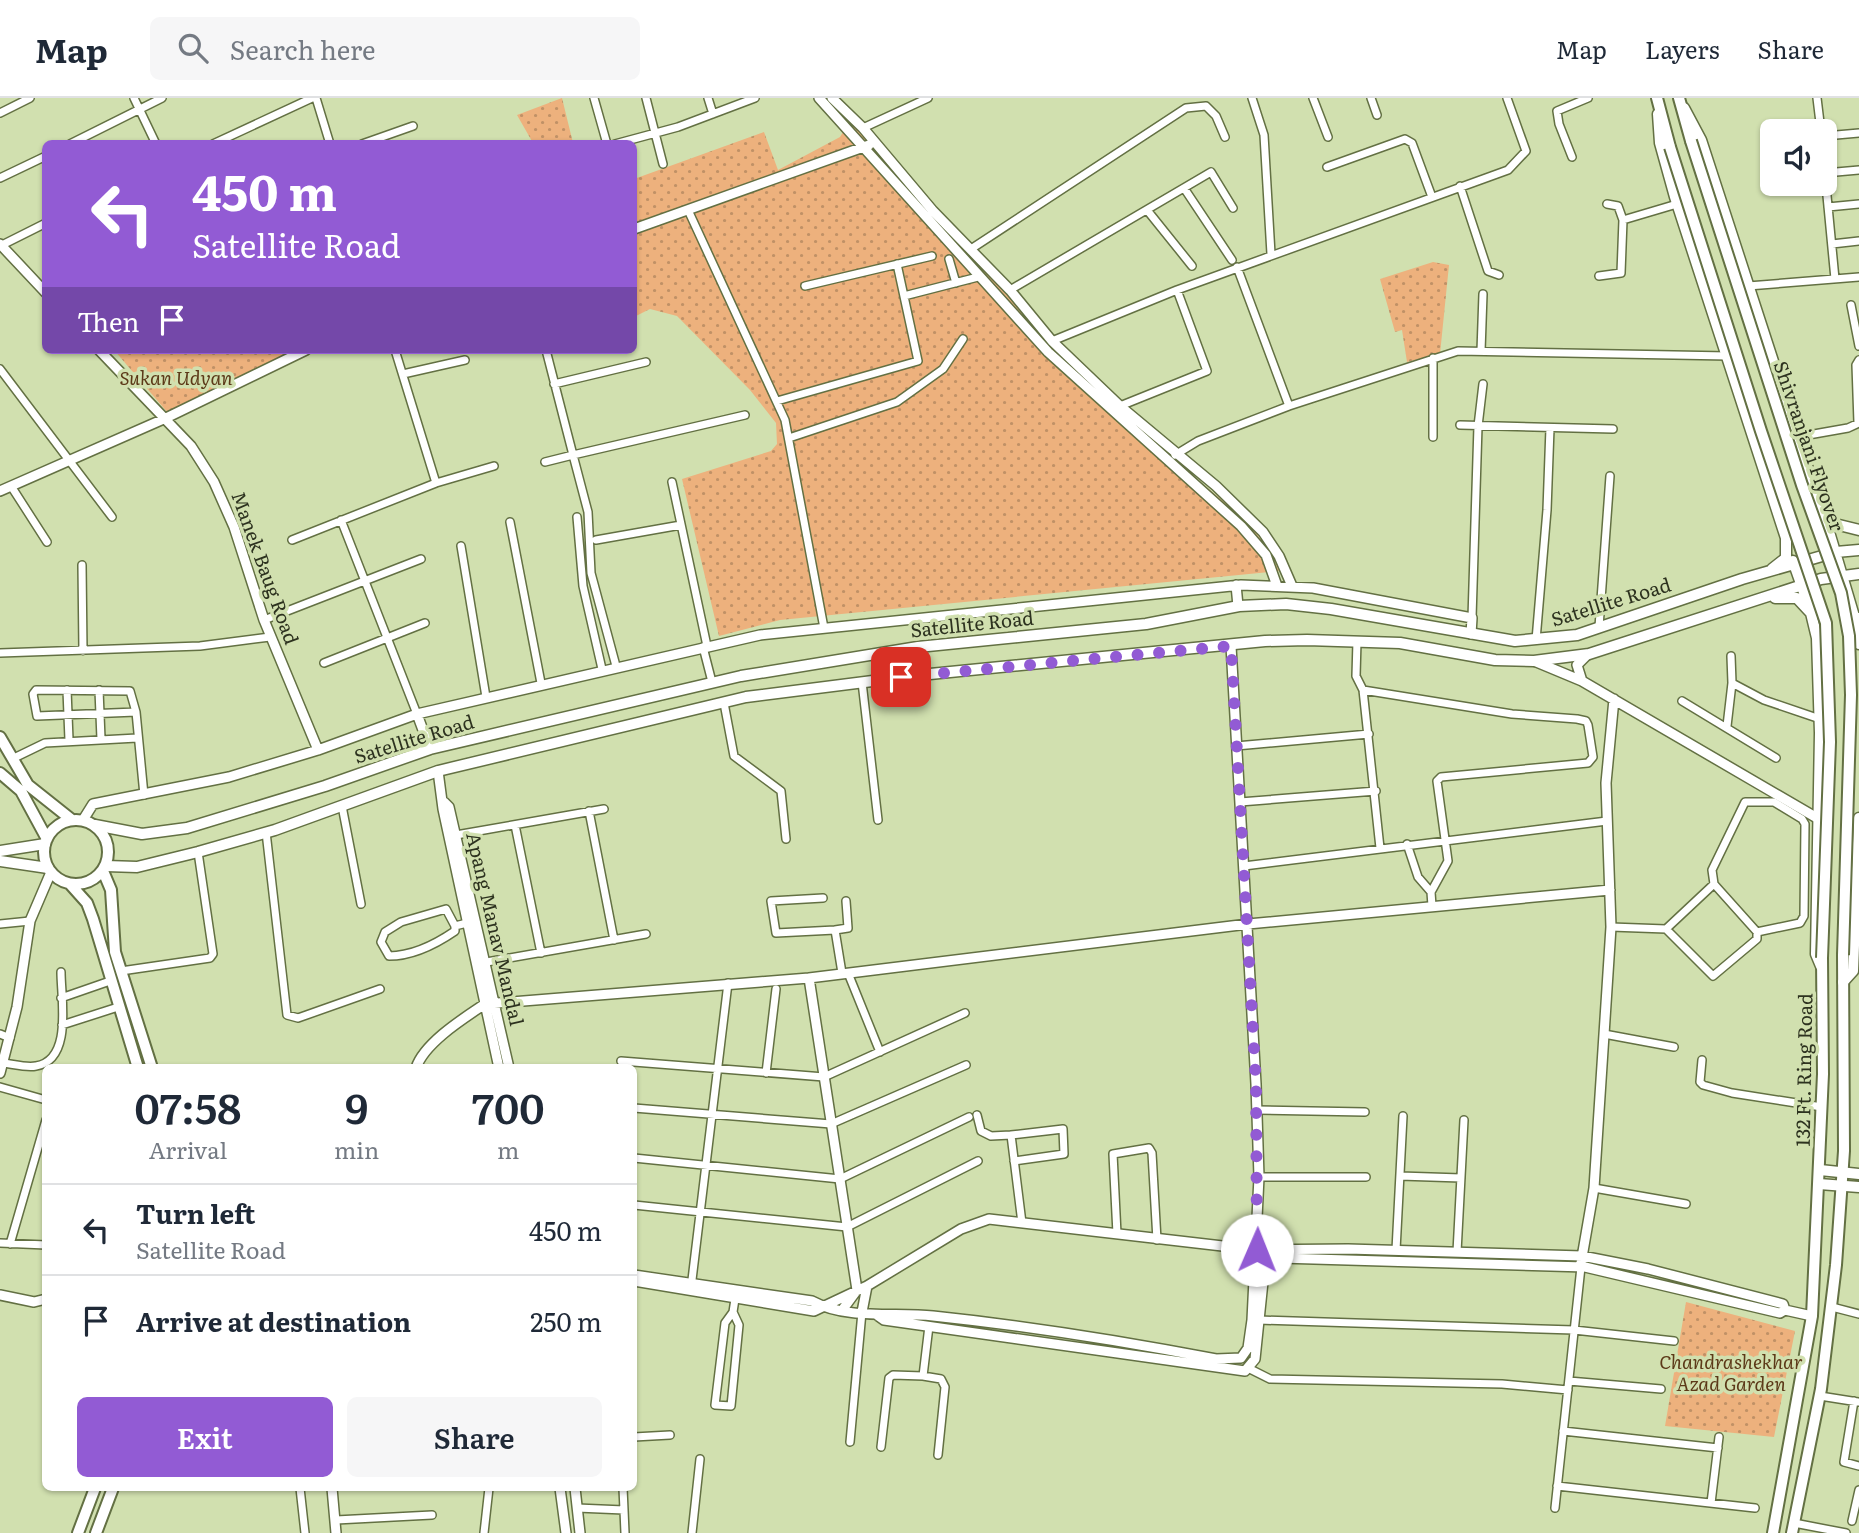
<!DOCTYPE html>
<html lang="en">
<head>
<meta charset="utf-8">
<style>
	body { margin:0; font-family:Literata,serif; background:#f6f6f7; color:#1f2937; height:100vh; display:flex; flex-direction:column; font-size:26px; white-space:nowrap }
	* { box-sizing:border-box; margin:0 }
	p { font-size:23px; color:#747a83 }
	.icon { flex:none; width:38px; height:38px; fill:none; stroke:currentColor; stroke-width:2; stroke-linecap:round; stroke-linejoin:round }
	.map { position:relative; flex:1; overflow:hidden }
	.details { position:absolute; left:42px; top:966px; width:595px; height:427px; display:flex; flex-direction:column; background:#fff; border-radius:10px; box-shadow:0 2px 5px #0004 }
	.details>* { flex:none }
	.top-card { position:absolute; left:42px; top:42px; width:595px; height:214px; border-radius:10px; box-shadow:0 2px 5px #0004; background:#925bd4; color:#fff; overflow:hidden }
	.fabs { position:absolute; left:1760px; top:21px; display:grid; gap:14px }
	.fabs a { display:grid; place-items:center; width:77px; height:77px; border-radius:10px; background:#fff; box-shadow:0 2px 5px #0004; font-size:35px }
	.pin { position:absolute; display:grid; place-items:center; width:60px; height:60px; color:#fff; margin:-30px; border-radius:14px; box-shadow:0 4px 10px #0006 }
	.me { position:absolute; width:77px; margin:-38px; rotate:1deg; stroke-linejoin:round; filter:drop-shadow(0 0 5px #0008) }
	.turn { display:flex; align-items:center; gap:24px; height:147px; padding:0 35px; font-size:32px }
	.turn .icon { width:91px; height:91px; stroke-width:2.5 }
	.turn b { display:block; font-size:49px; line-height:60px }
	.then { display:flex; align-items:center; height:66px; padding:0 35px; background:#0003; gap:14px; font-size:26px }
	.eta { display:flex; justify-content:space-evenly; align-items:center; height:119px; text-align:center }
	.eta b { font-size:42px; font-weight:600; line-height:49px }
	.cta { display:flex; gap:14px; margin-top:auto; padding:14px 35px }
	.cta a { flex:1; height:80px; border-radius:10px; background:#925bd4; color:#fff; font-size:28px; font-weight:600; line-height:80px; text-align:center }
	.cta a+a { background:#f6f6f7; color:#1f2937 }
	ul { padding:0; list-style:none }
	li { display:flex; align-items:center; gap:21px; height:91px; padding:0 35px; border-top:2px solid #e0e1e3 }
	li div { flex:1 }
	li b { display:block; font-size:26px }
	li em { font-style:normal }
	header { display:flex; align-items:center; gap:42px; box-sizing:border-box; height:98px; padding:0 35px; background:#fff; border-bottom:2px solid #e0e1e3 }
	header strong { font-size:33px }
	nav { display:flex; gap:38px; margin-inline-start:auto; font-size:24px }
	.search { width:490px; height:63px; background:#f6f6f7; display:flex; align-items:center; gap:18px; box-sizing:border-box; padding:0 24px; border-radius:10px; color:#747a83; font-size:26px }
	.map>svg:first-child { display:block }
	.grass { fill:url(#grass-dots) }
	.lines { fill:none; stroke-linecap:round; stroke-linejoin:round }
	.minor-casing { stroke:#637043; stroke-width:10 }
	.tertiary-casing { stroke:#637043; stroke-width:12 }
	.secondary-casing { stroke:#637043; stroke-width:13 }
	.primary-casing { stroke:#637043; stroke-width:14 }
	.minor { stroke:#fff; stroke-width:7 }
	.tertiary { stroke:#fff; stroke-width:9 }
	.secondary { stroke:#fff; stroke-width:10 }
	.primary { stroke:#fff; stroke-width:10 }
	.primary-bridge-casing { stroke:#637043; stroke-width:14; stroke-linecap:butt }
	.primary-bridge { stroke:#fff; stroke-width:10 }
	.route { stroke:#925bd4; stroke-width:12; stroke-dasharray:0 21.6 }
	.labels { text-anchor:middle; stroke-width:7; stroke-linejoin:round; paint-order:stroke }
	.park-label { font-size:19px; font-style:italic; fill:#5c3918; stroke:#d1e0af }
	.street-label { font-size:19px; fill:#2d321f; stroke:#d1e0af }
</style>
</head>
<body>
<header>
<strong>Map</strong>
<div class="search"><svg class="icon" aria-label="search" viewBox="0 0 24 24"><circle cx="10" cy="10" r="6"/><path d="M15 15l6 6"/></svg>Search here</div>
<nav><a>Map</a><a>Layers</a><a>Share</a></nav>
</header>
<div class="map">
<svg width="1859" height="1435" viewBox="0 0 1859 1435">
	<defs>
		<pattern id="grass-dots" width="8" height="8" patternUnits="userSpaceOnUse" patternTransform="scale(1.75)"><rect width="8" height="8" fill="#edb17d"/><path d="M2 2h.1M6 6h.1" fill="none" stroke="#c09166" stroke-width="1.8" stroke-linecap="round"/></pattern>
	</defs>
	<rect width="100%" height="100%" fill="#d1e0af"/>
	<path class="grass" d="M562,0L573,45H533L517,17Z
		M855,27L1085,285L1245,422L1269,451L1279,473L780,522L719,538L682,381L771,353L777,346L776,325L750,292L677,218L650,211L634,219V81L764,34L778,72L840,39L846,29Z
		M1433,164L1449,167L1440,256L1407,264L1402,232L1395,234L1380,181Z
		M114,252H294V253L168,315Z
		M1686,1204L1795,1233L1774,1339L1665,1328Z"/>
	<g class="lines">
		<defs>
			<path id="minor" d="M134,0L156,46
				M316,0L330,46
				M594,0L607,46
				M646,0L663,66
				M708,0L713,16
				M1252,0L1264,37L1271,156
				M1313,0L1328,39
				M1371,0L1377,17
				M1817,0L1821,33
				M0,15L30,0
				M863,30L928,0
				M1825,38L1859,35
				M70,46L162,0
				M213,46L312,0
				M362,46L413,28
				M615,46L678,29L755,0
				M1572,59L1559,26L1557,13L1588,0
				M1327,69L1405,41L1412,45L1432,99
				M1825,75L1859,72
				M1825,77L1835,181
				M0,80L46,58
				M1460,88L1488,173L1499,177
				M1184,90L1232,162
				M1607,106L1618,108L1623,122
				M1828,109L1859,106
				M688,112L785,322L824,530
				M1147,112L1192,168
				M1832,146L1859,143
				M0,148L46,125
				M971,151L1186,10L1206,8L1216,18L1225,39
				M949,161L956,185
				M1599,178L1621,175L1623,122L1677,106
				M805,188L932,158
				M1748,188L1859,179
				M1010,192L1211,74L1233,110
				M904,198L978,179
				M1851,207L1859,248
				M1052,243L1177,192L1508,72L1526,53L1507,0
				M546,252L573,357L745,317
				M1481,253L1483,196
				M1433,260V339
				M0,271L112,419
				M403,276L465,262
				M554,286L646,264
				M777,303L918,263L897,166
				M1120,308L1207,273L1177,192
				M1289,308L1458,253L1728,258
				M1858,325L1856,267L1859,262
				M1460,327L1613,331
				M1797,339L1848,330L1859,325
				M789,340L897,304L943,271L963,241
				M1175,357L1198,343L1289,308L1237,169
				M545,364L573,357L588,414L591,475L616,568
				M672,384L707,548
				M436,385L494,368
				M11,388L47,444
				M577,419L583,488L602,571
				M341,422L417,616
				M510,424L541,585
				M292,442L436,385L395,252
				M596,442L681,427
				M461,448L486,599
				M82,467L83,553
				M1472,520L1478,328L1483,286
				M264,522L421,461
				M1599,529L1610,378
				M1536,542L1547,412L1550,330
				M1357,543L1356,578L1363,592L1380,750
				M703,549L712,584
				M0,555L200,548L270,539
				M1731,558L1732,585L1764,602L1820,621
				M324,565L425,525
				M862,584L878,722
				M67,592L69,642
				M99,592L101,641
				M1363,592L1512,616L1577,621L1586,623L1588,627L1593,659L1588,665L1441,679L1437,683L1448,763L1431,794L1432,808
				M1682,603L1776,660
				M724,605L734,658L781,693L786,741
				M136,614L37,618L33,596L36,592L130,593L136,614L144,697
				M1727,628L1732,585
				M1236,648L1369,636
				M14,660L45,645L137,640
				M1240,704L1376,693
				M342,708L361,806
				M589,713L614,842
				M515,727L541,855
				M266,734L287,917L298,920L380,891
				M456,737L604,711
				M1407,746L1418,779L1431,794
				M1244,768L1607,723
				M823,800L771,803L776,835L835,832
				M0,826L30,823
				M455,828L446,811L401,824L385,834L381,844L389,858C413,858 436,846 455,833V828L467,825
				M1611,829L1666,831L1714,786L1712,772L1745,704H1774L1802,721L1805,726L1804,818L1800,825L1757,834
				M1666,831L1713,878L1757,841V834L1714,786
				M481,865L646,836
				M121,873L210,860L213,856L198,754
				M842,875L835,832L848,830L846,803
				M848,875L880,954
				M61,900L110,883
				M62,927L118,909
				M0,936L10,940
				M1604,936L1674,949
				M1702,962L1700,984L1703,987L1732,995L1822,1009
				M621,963L824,979L965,915
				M3,965C13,966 26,970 36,968C73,962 61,901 61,874
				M766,975L776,891
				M0,989L46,1002
				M634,1010L831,1026L966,967
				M1257,1012L1365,1014
				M977,1017L981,1033L991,1038L1011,1037
				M634,1060L840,1081L969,1019
				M1014,1063L1064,1056L1063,1031L1011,1037L1022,1125
				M1400,1078L1461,1080
				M1259,1079H1366
				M1594,1090L1686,1106
				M634,1107L847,1129L978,1063
				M1117,1136L1113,1056L1149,1050L1152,1055L1157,1142
				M0,1145L46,1147
				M10,1146L46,1022
				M1396,1152L1403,1018
				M1457,1154L1464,1022
				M691,1190L728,885
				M1832,1209L1859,1216
				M733,1214L725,1225L715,1307L731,1308L739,1227L733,1214L735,1201
				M1259,1222L1574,1232L1674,1243
				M929,1228L923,1278L941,1281L945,1289L938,1357
				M1250,1271L1270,1281L1502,1286L1568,1292
				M1569,1283L1661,1291
				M1820,1298L1858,1304
				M1854,1303L1844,1364L1859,1368
				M1563,1333L1718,1350
				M634,1339L670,1337
				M850,1344L862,1214
				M881,1349L889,1280L893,1277L923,1278
				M1557,1388L1755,1410
				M300,1390L305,1435
				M1711,1405L1719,1339
				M577,1410L624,1412L623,1390
				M1555,1410L1581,1169
				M624,1412L625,1435
				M336,1422L432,1417
				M1852,1423L1859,1392
				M1794,1425L1846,1435
				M484,1435L489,1390
				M692,1435L700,1361"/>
			<path id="tertiary" d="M819,0L1048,254L1241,428L1266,457L1277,488
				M832,0L863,30L933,113L1010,192L1052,243L1120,308L1216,388L1263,434L1279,458L1292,488
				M634,131L869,47
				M0,146L46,195
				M99,252L191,348L214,384L234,429L264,522L318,652
				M0,393L166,320L306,252
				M1236,487L1238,508
				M1534,563L1582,583L1817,720
				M1582,583L1577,567L1587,557
				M417,616L760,537L1241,487L1313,490L1472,520L1471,536
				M438,673L443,711L499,970
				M444,704L449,709L509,970
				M83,722L93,706L229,679L318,652L417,616L430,651
				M809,880L857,1192L843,1211
				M416,970C424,945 464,920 485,906L809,880L1248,826L1610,792
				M0,975L17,909L30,823L51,774
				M1581,1165L1594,1090L1611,829L1606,685L1614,601
				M634,1177L812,1203C847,1222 895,1214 933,1218C1028,1228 1123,1243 1216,1261L1241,1260L1248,1250L1252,1222L1259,1079L1256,986L1231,548
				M634,1183L814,1213L867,1188L961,1131L989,1121L1257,1152L1348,1151L1582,1158L1648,1171L1783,1206L1785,1212
				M0,1197L34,1204L46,1201
				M862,1214L867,1188
				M877,1217L884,1222L1245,1273L1255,1261L1264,1174L1271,1165L1280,1160L1585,1169L1780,1215L1785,1212L1812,1218
				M332,1390L336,1435
				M560,1390L566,1435
				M575,1390L580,1435"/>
			<path id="secondary" d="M1684,10L1701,42L1823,417L1835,426L1859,432
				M1658,16L1660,45L1675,99L1786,440V460L1772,471
				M1824,417L1856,525
				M1793,463L1810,511
				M1775,500H1797L1811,515L1817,540L1820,635L1816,856L1821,868
				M1859,520L1856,525L1859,546
				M95,727L142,736L187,730L325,688L430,651L741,578L918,549L1146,526L1239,508L1286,506L1331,511L1515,543L1577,537L1742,481L1836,454L1859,452
				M0,753L45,746
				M0,763L48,770
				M106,768L137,769L198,754L275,732L438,673L746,599L920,577L1265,543L1307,542L1400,545L1495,562L1534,563L1589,556L1821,481L1859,476
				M1843,884L1853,873L1859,720
				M1820,1072L1859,1076
				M1819,1086L1859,1089"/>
			<path id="primary" d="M1657,0L1670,49
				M1679,0L1691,43
				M0,639L28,687L72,722
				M0,675L21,693L47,741
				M44 754a32 32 0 1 1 64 0a32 32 0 1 1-64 0Z
				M103,773L111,792L115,854L152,970
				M70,786L87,805L93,821L138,970
				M78,1435L95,1390
				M96,1435L113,1390
				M1773,1435L1812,1218L1823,976L1822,860
				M1792,1435L1821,1291L1836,1167L1844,1053L1843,857"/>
		</defs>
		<use href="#minor" class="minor-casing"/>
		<use href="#tertiary" class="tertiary-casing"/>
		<use href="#secondary" class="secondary-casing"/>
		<use href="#primary" class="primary-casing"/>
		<use href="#minor" class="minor"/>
		<use href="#tertiary" class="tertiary"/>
		<use href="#secondary" class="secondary"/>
		<use href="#primary" class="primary"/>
		<defs>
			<path id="primary-bridge" d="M1691,43L1802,387L1841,495L1849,538L1851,597L1843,857
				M1670,49L1761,333L1826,525L1830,644L1822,860"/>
		</defs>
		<use href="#primary-bridge" class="primary-bridge-casing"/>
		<use href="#primary-bridge" class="primary-bridge"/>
	</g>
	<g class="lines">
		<path class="route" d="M901,579L1231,548L1256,986L1257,1152"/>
	</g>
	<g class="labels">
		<g class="park-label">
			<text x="176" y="287">Sukan Udyan</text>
			<text x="1731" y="1271">Chandrashekhar<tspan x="1731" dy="22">Azad Garden</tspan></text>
		</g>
		<g class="street-label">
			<text transform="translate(1809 348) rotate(71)" y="7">Shivranjani Flyover</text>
			<text transform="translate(265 470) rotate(70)" y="7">Manek Baug Road</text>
			<text transform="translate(1611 504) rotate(-17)" y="7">Satellite Road</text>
			<text transform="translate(972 526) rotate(-6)" y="7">Satellite Road</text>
			<text transform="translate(414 641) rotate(-17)" y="7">Satellite Road</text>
			<text transform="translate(495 831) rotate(77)" y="7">Apang Manav Mandal</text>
			<text transform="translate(1804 972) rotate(-89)" y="7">132 Ft. Ring Road</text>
		</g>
	</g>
</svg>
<div class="fabs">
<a><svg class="icon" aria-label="sound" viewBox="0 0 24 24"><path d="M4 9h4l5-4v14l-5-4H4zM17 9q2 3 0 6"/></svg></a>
</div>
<div class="pin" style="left:901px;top:579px;background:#d93025"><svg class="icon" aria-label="arrive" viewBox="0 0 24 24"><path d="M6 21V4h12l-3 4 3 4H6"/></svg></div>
<svg class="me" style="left:1257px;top:1152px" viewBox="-20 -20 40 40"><circle r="19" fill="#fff"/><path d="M0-13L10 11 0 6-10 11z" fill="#925bd4"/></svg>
<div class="top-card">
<div class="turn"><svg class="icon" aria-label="left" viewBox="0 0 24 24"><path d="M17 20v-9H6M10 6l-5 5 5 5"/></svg><div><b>450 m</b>Satellite Road</div></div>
<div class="then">Then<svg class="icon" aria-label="arrive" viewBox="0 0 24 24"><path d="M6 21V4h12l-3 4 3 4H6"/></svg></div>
</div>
<section class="details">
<div class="eta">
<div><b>07:58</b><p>Arrival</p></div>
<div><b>9</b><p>min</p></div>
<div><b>700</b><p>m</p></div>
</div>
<ul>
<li><svg class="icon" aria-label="left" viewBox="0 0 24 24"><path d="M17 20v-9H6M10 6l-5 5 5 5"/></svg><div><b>Turn left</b><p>Satellite Road</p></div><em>450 m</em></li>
<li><svg class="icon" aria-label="arrive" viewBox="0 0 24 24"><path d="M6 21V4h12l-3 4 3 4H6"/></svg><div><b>Arrive at destination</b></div><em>250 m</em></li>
</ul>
<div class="cta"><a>Exit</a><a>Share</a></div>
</section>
</div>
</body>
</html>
